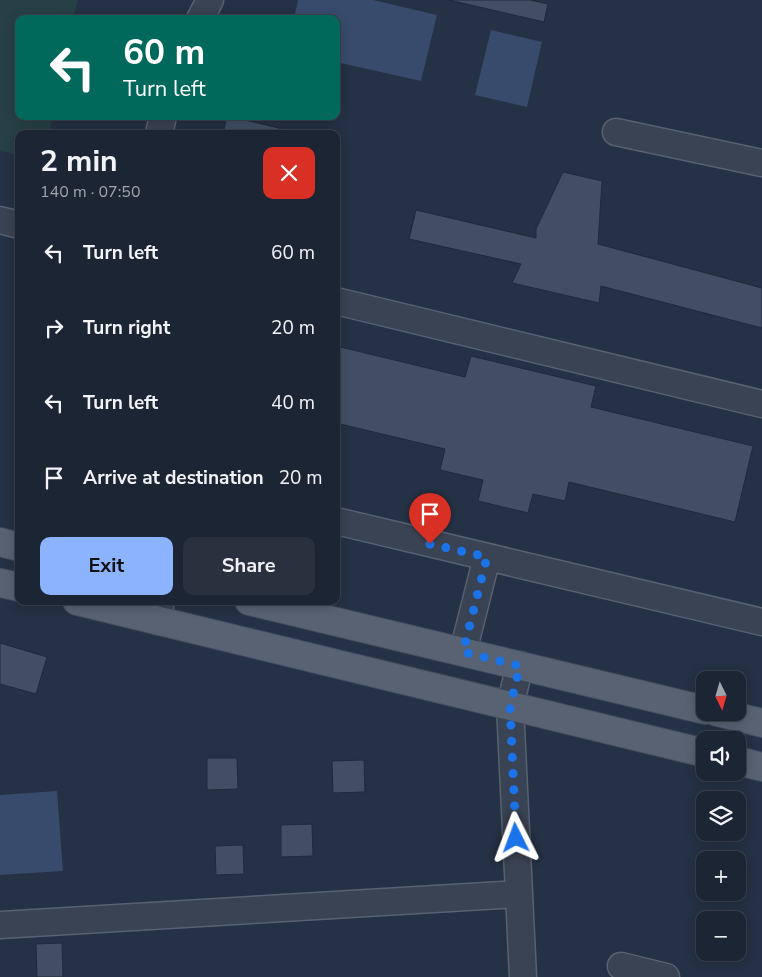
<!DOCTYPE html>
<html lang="en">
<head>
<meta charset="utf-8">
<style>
	body { margin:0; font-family:"Nunito Sans",sans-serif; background:#29313f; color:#f1f3f6; height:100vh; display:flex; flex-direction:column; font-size:19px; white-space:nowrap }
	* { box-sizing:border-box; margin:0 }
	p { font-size:16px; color:#a0a5ac }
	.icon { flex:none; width:28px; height:28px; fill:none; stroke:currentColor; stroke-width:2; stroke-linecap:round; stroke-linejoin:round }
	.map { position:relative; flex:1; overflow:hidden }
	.details { position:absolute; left:15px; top:130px; width:325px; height:475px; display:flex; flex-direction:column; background:#1c2533; border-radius:10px; box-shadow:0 2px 12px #0003,0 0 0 1px #3a424e }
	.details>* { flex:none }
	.banner { position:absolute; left:15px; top:15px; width:325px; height:105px; border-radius:10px; box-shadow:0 2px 12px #0003,0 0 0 1px #3a424e; background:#00695c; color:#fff; overflow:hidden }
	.needle { width:32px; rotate:175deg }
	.tools { position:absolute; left:696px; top:671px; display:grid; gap:10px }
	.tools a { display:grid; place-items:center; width:50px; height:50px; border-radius:10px; background:#1c2533; box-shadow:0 2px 12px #0003,0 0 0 1px #3a424e; font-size:25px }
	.pin { position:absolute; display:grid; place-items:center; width:42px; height:42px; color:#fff; margin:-51px -21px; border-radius:50% 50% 50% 0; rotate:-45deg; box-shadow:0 0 5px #0007 }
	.pin .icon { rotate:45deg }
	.me { position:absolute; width:55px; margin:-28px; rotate:357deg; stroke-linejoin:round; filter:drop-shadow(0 0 4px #0008) }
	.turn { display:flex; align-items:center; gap:18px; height:105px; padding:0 25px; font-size:22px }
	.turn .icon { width:65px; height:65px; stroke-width:2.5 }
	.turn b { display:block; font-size:35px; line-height:42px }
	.round { display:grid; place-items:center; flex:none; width:52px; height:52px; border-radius:10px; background:#29313f }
	.headline { display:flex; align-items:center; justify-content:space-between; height:85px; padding:0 25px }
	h1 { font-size:30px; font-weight:700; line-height:38px }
	.cta { display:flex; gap:10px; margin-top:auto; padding:10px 25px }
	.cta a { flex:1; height:58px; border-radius:10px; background:#8bb3fe; color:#111; font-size:20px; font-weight:700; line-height:58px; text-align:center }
	.cta a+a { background:#29313f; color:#f1f3f6 }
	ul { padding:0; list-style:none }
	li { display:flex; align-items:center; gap:15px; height:75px; padding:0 25px }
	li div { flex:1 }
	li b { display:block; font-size:19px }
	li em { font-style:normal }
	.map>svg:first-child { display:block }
	.green { fill:#274045 }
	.water { fill:#384b6c }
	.building { fill:#424e64; stroke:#202a3b }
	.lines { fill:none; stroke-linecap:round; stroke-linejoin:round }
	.minor-casing { stroke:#586171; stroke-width:29 }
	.major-casing { stroke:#434c5d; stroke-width:30 }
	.minor { stroke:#3a4353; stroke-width:26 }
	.major { stroke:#586273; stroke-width:28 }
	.route { stroke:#1a73e8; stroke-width:9; stroke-dasharray:0 16.2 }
</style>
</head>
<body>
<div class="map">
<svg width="762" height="977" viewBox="0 0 762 977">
	<rect width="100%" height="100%" fill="#253144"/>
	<path class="green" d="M0,0H78L73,19H19V116H52L49,134H19V155L0,151Z"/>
	<path class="water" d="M298,0H373L437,15L421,81L336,62V19H294Z
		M491,30L542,42L527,107L475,95Z
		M57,791L63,871L0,875V795Z"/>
	<path class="building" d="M449,0H530L548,4L544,22Z
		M227,116H229L303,134H223Z
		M563,172L602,181L598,244L762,288V328L601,286L599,303L512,283L521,264L409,239L416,210L536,238V229Z
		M336,346L465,377L471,356L596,386L591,407L753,446L735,522L569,482L565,501L533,494L528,513L478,501L483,480L440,470L445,449L336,423Z
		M0,643L47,657L36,694L0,684Z
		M207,758H237L238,789L207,790Z
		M364,760L365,792L333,793L332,761Z
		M312,824L313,856L281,857V825Z
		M243,845L244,874L216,875L215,846Z
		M62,943L63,977H37L36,944Z"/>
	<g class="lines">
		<defs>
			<path id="minor" d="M200,19L210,0
				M616,132L762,163
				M159,134L163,116
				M0,220L19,225
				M336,301L762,404
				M336,521L762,622
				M157,621L161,601
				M463,652L487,557
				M520,665L510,706L523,977
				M0,925L519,894
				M621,966L666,977"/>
			<path id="major" d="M0,542L19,547
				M0,583L19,587
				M77,601L705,753
				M249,601L705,710
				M717,712L762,723
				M738,761L762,767"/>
		</defs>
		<use href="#minor" class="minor-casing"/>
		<use href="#major" class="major-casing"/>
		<use href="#minor" class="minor"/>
		<use href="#major" class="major"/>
	</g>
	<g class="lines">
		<path class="route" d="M430,544L487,557L463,652L520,666L510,706L516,838"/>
	</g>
</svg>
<div class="tools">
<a><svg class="needle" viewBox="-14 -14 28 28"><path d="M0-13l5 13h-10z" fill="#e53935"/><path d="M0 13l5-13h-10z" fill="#a0a5ac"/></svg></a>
<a><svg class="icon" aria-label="sound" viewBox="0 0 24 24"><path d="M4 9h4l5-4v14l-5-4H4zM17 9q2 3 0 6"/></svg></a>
<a><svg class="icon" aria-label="layers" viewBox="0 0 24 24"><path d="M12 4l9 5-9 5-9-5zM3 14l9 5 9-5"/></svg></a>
<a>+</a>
<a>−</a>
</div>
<div class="pin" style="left:430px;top:544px;background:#d93025"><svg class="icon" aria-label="arrive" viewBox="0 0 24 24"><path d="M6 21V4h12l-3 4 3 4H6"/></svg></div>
<svg class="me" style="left:516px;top:838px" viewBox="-20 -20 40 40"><path d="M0-17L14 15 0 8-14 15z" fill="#1a73e8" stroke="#fff" stroke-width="4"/></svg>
<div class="banner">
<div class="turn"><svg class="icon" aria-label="left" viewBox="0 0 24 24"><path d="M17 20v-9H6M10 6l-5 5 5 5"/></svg><div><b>60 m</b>Turn left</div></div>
</div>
<section class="details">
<div class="headline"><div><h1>2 min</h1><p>140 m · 07:50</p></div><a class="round" style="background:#d93025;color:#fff"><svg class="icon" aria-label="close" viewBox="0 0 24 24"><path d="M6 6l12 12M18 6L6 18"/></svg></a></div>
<ul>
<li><svg class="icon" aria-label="left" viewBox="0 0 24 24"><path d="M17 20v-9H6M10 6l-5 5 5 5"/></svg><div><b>Turn left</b></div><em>60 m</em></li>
<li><svg class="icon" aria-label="right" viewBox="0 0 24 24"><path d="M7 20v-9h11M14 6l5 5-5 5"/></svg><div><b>Turn right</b></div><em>20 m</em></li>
<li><svg class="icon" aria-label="left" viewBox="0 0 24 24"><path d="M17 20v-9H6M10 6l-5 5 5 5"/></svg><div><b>Turn left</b></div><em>40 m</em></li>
<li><svg class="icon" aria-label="arrive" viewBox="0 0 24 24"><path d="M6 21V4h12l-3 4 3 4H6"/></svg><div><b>Arrive at destination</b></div><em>20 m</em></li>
</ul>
<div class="cta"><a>Exit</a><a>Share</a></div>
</section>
</div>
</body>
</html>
